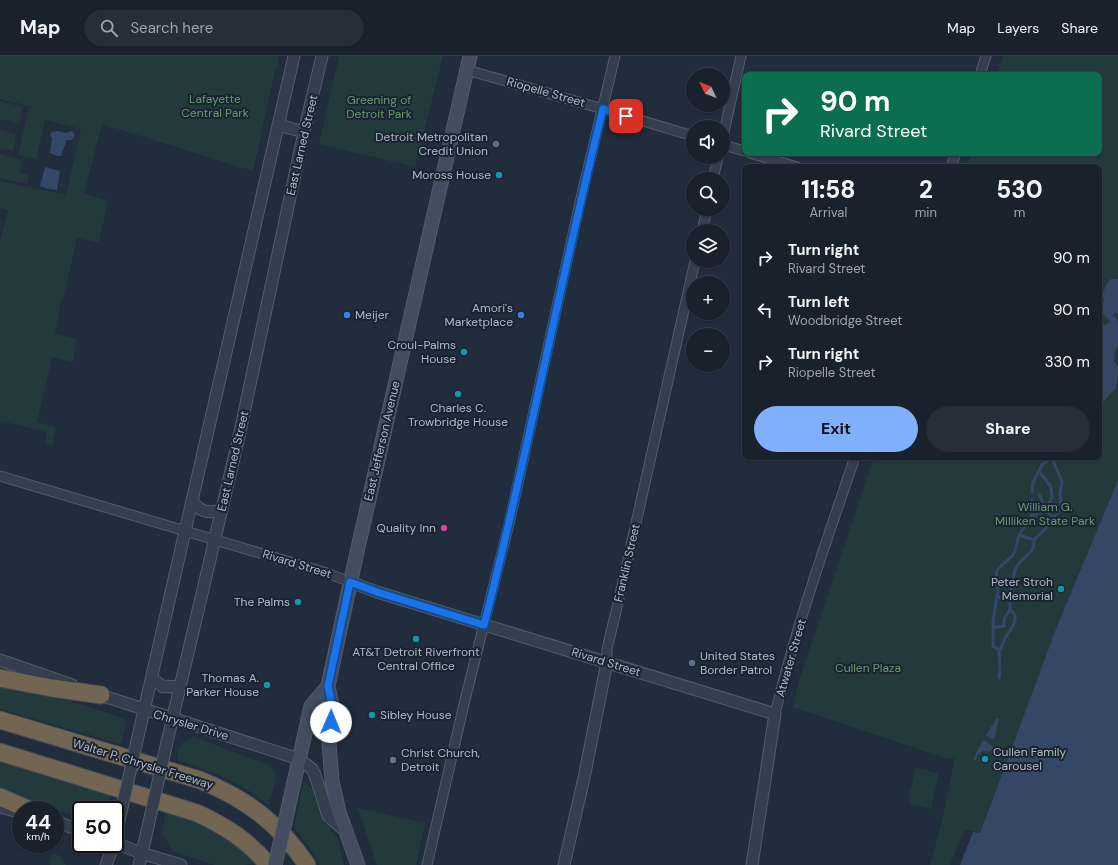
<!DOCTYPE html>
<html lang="en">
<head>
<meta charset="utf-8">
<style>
	body { margin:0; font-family:"DM Sans",sans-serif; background:#262e39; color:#f1f3f6; height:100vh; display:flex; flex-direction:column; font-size:15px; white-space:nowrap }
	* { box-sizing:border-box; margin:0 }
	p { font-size:13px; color:#9fa3aa }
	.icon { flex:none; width:22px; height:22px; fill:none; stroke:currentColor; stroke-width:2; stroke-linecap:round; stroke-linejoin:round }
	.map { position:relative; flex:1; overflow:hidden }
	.details { position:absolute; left:742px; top:108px; width:360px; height:296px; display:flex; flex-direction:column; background:#19212d; border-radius:8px; box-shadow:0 1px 3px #0004,0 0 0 1px #373e49 }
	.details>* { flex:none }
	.top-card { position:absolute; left:742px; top:16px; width:360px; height:84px; border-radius:8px; box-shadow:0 1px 3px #0004,0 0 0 1px #373e49; background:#0b6e4f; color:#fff; overflow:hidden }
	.needle { width:26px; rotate:313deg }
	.controls { position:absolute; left:686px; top:12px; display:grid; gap:8px }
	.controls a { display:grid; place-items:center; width:44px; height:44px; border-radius:50%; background:#19212d; box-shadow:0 1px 3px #0004,0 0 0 1px #373e49; font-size:20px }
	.speed { position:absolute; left:12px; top:745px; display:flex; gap:8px; font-size:20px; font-weight:700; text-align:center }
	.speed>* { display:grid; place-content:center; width:52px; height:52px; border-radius:50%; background:#19212d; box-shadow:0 1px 3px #0004,0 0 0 1px #373e49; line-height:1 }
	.speed small { font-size:10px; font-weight:400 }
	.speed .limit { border:2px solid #111; border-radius:6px; background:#fff; color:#111 }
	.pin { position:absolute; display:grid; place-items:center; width:34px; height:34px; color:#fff; margin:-17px; border-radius:8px; box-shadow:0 2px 6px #0006 }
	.me { position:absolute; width:44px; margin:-22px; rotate:1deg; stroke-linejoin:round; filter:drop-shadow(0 0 3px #0008) }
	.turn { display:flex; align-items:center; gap:14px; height:84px; padding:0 12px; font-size:18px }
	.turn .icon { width:52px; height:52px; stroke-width:2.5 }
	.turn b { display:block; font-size:28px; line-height:34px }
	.eta { display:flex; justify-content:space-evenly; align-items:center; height:68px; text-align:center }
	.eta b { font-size:24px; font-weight:800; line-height:28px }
	.button { display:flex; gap:8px; margin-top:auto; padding:8px 12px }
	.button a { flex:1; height:46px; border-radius:24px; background:#80b0fd; color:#111; font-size:16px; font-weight:800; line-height:46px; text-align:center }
	.button a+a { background:#262e39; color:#f1f3f6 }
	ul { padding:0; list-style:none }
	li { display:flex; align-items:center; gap:12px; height:52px; padding:0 12px }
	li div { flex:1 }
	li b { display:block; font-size:15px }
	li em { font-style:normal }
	header { display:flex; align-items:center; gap:24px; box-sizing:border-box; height:56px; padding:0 20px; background:#19212d; border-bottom:1px solid #373e49 }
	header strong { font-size:19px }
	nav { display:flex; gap:22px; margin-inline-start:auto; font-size:14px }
	.search { width:280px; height:36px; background:#262e39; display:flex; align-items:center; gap:10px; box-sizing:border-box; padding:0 14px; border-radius:22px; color:#9fa3aa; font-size:15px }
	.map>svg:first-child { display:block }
	.green { fill:#233a3d }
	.water { fill:#344764 }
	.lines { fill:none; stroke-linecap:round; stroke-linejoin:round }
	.stream { stroke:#344764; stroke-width:3 }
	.minor-casing { stroke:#535c6a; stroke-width:11 }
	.tertiary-casing { stroke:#535c6a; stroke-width:13 }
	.secondary-casing { stroke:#535c6a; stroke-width:15 }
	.motorway-casing { stroke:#404957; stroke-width:19 }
	.minor { stroke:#353e4c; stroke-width:9 }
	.tertiary { stroke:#353e4c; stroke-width:11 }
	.secondary { stroke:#434d5f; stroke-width:13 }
	.motorway { stroke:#726652; stroke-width:17 }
	.tertiary-bridge-casing { stroke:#535c6a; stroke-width:13; stroke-linecap:butt }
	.secondary-bridge-casing { stroke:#535c6a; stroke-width:15; stroke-linecap:butt }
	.tertiary-bridge { stroke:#353e4c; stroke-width:11 }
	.secondary-bridge { stroke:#434d5f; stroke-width:13 }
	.route-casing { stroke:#114b97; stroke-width:10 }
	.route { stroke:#1a73e8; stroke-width:7 }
	.service-dot { fill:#5c6f8a; stroke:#1a2431; stroke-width:1.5 }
	.culture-dot { fill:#0f9aa8; stroke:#1a2431; stroke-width:1.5 }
	.shop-dot { fill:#3f7fe0; stroke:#1a2431; stroke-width:1.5 }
	.hotel-dot { fill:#d1479c; stroke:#1a2431; stroke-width:1.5 }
	.worship-dot { fill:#6b7280; stroke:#1a2431; stroke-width:1.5 }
	.labels { text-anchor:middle; stroke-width:4; stroke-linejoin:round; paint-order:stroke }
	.street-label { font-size:12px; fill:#b0b9c8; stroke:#1a2431 }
	.park-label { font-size:12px; fill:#669a72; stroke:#1a2431 }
	.poi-label { font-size:12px; fill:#b0b9c8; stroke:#1a2431; text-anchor:end }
</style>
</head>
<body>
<header>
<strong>Map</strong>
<div class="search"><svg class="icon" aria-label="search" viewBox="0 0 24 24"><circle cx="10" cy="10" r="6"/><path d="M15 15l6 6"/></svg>Search here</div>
<nav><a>Map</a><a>Layers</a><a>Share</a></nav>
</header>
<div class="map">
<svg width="1118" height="809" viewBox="0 0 1118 809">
	<rect width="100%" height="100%" fill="#212c3c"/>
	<path class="green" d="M0,0H279L277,10H276L253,115L102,68L84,138L108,144L99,187L77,182L63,244H61L55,278L77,283L73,306L52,301L37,366L56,371L52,389L45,387L47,376L0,365V185L8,154L0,152V125L66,139L81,73L45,64L36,103L18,99L29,50L0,43Z
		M339,0H443L415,111L319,88Z
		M1003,0H1118V424L1057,570L980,777L965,773L950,809H930L942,765L955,701L947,703L793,651L799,625L874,401H1099V111H967L971,97H1099V19H997Z
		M0,45L23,51L19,68L0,63Z
		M0,74L16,78L13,95L0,92Z
		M0,98L22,104L19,117L29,119L27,128L0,122Z
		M0,629L36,637L34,640L44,637L124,662L126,669L121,688L0,653Z
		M194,681L268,709L275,717L276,722L269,749C238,725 214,716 177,704C180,691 179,685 194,681Z
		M0,703L60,721L59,725L111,738L107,754H81V761L44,750L0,733Z
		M916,712L939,717L931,753L910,748L908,745Z
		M304,725L315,737L326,766L337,783L344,809H319L316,801L294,771Z
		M358,752L425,767L416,809H377Z
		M166,756C204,768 227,778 255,807L244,809H215L172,795L162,776Z
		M53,797C59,799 63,803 66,809H50Z"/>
	<path class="water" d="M58,75L66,77L72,75L75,79L72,84H67L61,100H57L50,97L52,81H50L51,76Z
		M45,111L60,115L57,134L48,133L40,130Z
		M1111,223H1118V257H1115L1113,259L1117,263L1118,269V290L1115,295L1114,305L1118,311V318L1116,332L1102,347L1099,360L1103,377L1099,385V268C1104,270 1106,270 1110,265L1100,254L1104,243L1102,240L1106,229Z
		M1118,424V809H960L973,776L980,777L1057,570Z
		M997,662L999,663L994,684L986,679Z
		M983,684L993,690L991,696L982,695L977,700L976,705L973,703Z"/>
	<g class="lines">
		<path class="stream" d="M1032,436L1033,426L1042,409L1052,401
			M1039,438L1046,454L1054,463
			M1031,463L1034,460L1046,454L1052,441L1051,431L1039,415
			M1019,479L1034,484
			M997,541L1010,542C1012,532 1012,519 1017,510C1023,499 1035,499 1034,484L1049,469L1059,455L1061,445L1060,438L1062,426L1052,402
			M993,572L1004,570C1003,563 1006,559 1010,554V542
			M999,594H1000C1002,590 1003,586 1005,582C1010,574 1022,562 1010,554
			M999,622L1000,610L999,594L993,590V565L998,534L996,517L998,513L1012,500L1015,495L1019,479L1033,457L1032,444"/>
		<defs>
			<path id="minor" d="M467,14L603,53L693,80
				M980,19L986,0
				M723,80L741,0
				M723,89L745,95
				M750,97L797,111
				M951,111L956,97
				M713,123L718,101
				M702,175L707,153
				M0,420L327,517L350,526
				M607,606V593L618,547L695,205
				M775,658C796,571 826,486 855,401
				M427,809L464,648L509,468L581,142L615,0"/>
			<path id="tertiary" d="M278,69L304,76
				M192,444C200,456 208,458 221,454
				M350,526L377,536L775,658L752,809
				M0,604L72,629
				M152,622L163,631L180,630
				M94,637L299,703L312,713L315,719L328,760L345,775
				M139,676L294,0
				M167,686L238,385L304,76L322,0
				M0,751L19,756
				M55,765L81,775
				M115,785L119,765
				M115,787L141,797L181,809
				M106,809L114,788
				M139,809L147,775
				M564,809L584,722L607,606"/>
			<path id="secondary" d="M286,762L311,650L328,630
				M358,809L339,756L332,725L329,687L333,654L328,630L357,496L470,0"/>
			<path id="motorway" d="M0,622L52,632L101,639
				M0,664L200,724C246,743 279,767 307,809
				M0,696L197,757C225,770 249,785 268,809
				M0,741L30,754"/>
		</defs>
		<use href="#minor" class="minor-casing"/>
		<use href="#tertiary" class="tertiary-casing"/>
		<use href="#secondary" class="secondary-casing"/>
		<use href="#motorway" class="motorway-casing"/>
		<use href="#minor" class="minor"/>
		<use href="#tertiary" class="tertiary"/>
		<use href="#secondary" class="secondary"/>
		<use href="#motorway" class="motorway"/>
		<defs>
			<path id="tertiary-bridge" d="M119,765L139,676
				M147,775L167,686"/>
			<path id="secondary-bridge" d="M275,809L286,762"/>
		</defs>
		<use href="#tertiary-bridge" class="tertiary-bridge-casing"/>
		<use href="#secondary-bridge" class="secondary-bridge-casing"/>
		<use href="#tertiary-bridge" class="tertiary-bridge"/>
		<use href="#secondary-bridge" class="secondary-bridge"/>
	</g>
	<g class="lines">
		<defs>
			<path id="route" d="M331,666L333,654L328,630L350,526L377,536L484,569C528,398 560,224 603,53L626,60"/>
		</defs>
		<use href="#route" class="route-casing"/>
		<use href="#route" class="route"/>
	</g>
	<g class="service-dot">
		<circle cx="496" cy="88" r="4"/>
		<circle cx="692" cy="607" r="4"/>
	</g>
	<g class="culture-dot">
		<circle cx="499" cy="119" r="4"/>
		<circle cx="464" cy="296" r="4"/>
		<circle cx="458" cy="338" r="4"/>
		<circle cx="1061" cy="533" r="4"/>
		<circle cx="298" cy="546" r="4"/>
		<circle cx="416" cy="583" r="4"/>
		<circle cx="267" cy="629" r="4"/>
		<circle cx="372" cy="659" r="4"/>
		<circle cx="985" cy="703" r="4"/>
	</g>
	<g class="shop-dot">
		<circle cx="347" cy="259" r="4"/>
		<circle cx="521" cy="259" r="4"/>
	</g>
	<circle class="hotel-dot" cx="444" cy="472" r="4"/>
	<circle class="worship-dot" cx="393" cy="704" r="4"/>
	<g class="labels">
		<g class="street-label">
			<text transform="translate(546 36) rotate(16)" y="4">Riopelle Street</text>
			<text transform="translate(302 89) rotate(-77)" y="4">East Larned Street</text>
			<text transform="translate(382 385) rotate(-77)" y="4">East Jefferson Avenue</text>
			<text transform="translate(233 405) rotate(-77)" y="4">East Larned Street</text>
			<text transform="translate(627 507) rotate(-77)" y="4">Franklin Street</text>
			<text transform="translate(297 508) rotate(17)" y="4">Rivard Street</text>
			<text transform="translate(791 602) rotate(-74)" y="4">Atwater Street</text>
			<text transform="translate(606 606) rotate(17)" y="4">Rivard Street</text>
			<text transform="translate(191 669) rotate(17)" y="4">Chrysler Drive</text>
			<text transform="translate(143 708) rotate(17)" y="4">Walter P. Chrysler Freeway</text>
		</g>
		<g class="park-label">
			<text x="215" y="47">Lafayette<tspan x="215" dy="14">Central Park</tspan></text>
			<text x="379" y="48">Greening of<tspan x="379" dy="14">Detroit Park</tspan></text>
			<text x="1045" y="455">William G.<tspan x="1045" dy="14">Milliken State Park</tspan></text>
			<text x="868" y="616">Cullen Plaza</text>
		</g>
		<g class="poi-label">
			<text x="488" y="85">Detroit Metropolitan<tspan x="488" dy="14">Credit Union</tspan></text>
			<text x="491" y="123">Moross House</text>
			<text x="513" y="256">Amori's<tspan x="513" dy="14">Marketplace</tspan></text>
			<text x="355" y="263" text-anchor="start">Meijer</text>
			<text x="456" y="293">Croul-Palms<tspan x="456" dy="14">House</tspan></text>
			<text x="458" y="356" text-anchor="middle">Charles C.<tspan x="458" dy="14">Trowbridge House</tspan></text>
			<text x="436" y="476">Quality Inn</text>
			<text x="1053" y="530">Peter Stroh<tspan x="1053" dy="14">Memorial</tspan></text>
			<text x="290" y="550">The Palms</text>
			<text x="416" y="600" text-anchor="middle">AT&amp;T Detroit Riverfront<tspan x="416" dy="14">Central Office</tspan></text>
			<text x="700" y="604" text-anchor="start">United States<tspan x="700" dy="14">Border Patrol</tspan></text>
			<text x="259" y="626">Thomas A.<tspan x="259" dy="14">Parker House</tspan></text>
			<text x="380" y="663" text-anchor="start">Sibley House</text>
			<text x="993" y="700" text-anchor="start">Cullen Family<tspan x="993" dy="14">Carousel</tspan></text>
			<text x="401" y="701" text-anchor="start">Christ Church,<tspan x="401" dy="14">Detroit</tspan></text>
		</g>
	</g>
</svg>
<div class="controls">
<a><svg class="needle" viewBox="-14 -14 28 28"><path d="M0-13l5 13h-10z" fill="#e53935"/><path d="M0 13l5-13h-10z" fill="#9fa3aa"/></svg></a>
<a><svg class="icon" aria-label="sound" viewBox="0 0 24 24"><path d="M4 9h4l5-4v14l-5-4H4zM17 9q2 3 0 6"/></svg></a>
<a><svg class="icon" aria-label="search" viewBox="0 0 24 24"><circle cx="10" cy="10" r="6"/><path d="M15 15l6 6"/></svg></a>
<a><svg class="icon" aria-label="layers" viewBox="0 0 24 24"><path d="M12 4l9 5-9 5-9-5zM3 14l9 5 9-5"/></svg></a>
<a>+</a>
<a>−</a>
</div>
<div class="speed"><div>44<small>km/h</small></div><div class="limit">50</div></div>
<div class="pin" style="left:626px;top:60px;background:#d93025"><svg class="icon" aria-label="arrive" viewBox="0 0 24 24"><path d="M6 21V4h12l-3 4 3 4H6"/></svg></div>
<svg class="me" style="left:331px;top:666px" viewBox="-20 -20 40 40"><circle r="19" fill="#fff"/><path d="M0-13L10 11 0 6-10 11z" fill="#1a73e8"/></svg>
<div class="top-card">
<div class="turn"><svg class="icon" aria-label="right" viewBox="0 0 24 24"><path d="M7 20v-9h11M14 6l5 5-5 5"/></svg><div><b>90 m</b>Rivard Street</div></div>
</div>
<section class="details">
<div class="eta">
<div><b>11:58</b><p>Arrival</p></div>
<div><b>2</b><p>min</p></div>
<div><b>530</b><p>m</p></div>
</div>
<ul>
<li><svg class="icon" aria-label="right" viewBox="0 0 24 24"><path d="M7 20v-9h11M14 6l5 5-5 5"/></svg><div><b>Turn right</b><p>Rivard Street</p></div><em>90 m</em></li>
<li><svg class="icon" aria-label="left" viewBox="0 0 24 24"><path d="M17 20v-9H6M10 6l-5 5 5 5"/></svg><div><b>Turn left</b><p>Woodbridge Street</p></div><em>90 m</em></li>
<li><svg class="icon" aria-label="right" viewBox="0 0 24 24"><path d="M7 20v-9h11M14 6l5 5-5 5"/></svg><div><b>Turn right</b><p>Riopelle Street</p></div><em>330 m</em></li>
</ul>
<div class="button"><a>Exit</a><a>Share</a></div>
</section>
</div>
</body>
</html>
